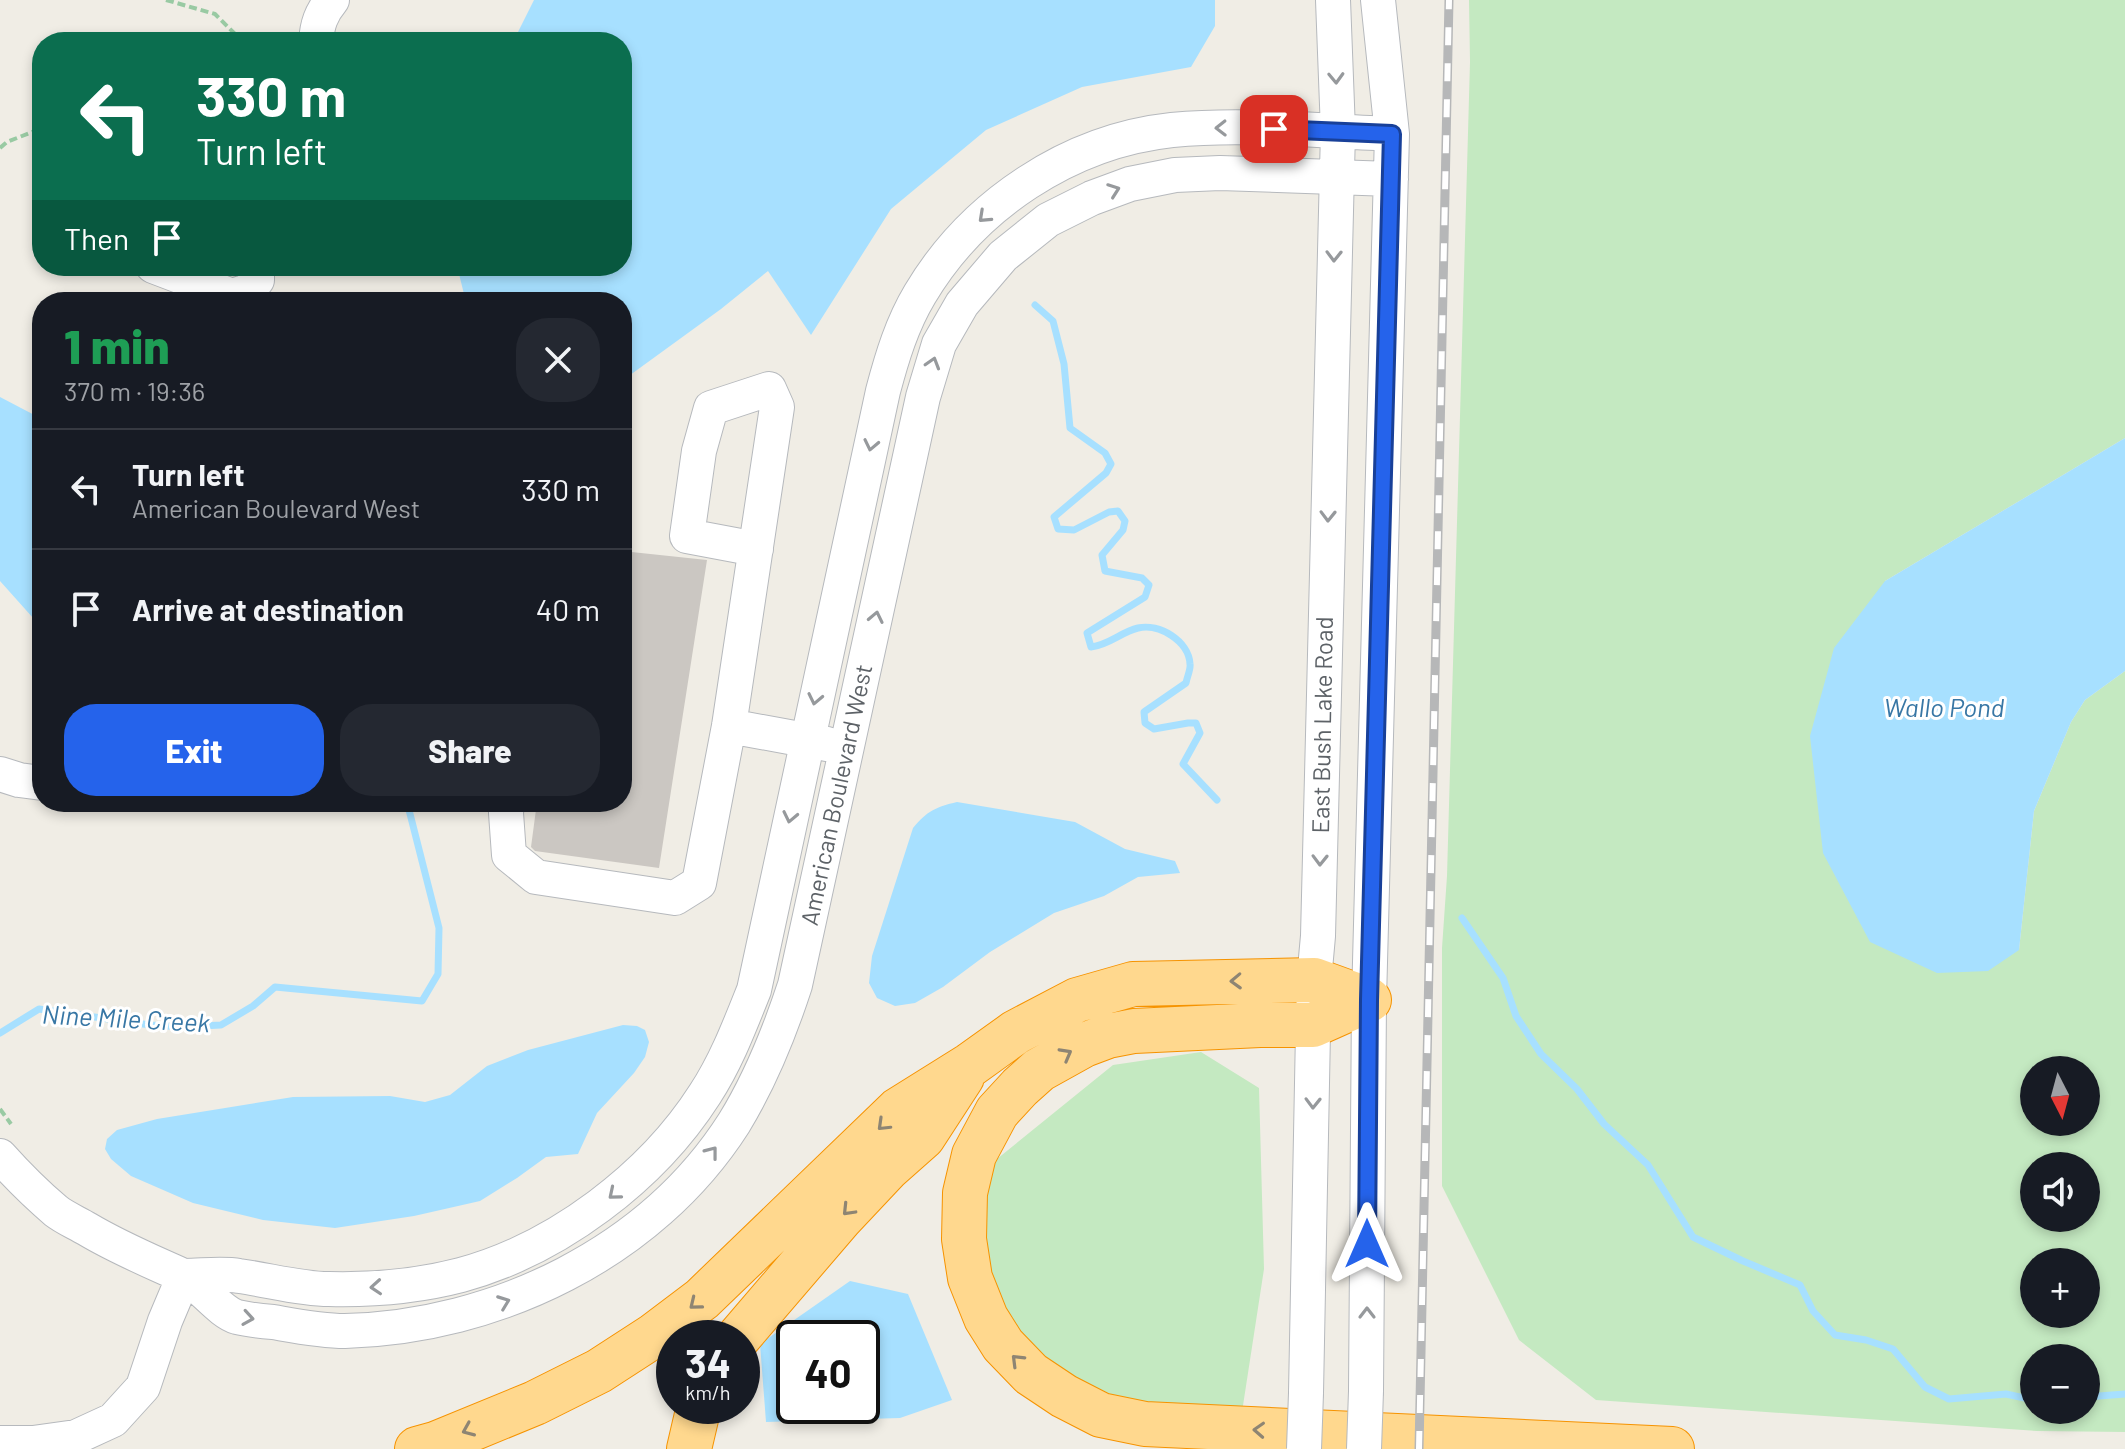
<!DOCTYPE html>
<html lang="en">
<head>
<meta charset="utf-8">
<style>
	body { margin:0; font-family:Barlow,sans-serif; background:#242831; color:#f1f3f6; height:100vh; display:flex; flex-direction:column; font-size:30px; white-space:nowrap }
	* { box-sizing:border-box; margin:0 }
	p { font-size:26px; color:#9ea1a6 }
	.icon { flex:none; width:44px; height:44px; fill:none; stroke:currentColor; stroke-width:2; stroke-linecap:round; stroke-linejoin:round }
	.map { position:relative; flex:1; overflow:hidden }
	.side { position:absolute; left:32px; top:292px; width:600px; height:520px; display:flex; flex-direction:column; background:#171b24; border-radius:32px; box-shadow:0 4px 12px #0003 }
	.side>* { flex:none }
	.top-card { position:absolute; left:32px; top:32px; width:600px; height:244px; border-radius:32px; box-shadow:0 4px 12px #0003; background:#0b6e4f; color:#fff; overflow:hidden }
	.needle { width:52px; rotate:174deg }
	.buttons { position:absolute; left:2020px; top:1056px; display:grid; gap:16px }
	.buttons a { display:grid; place-items:center; width:80px; height:80px; border-radius:50%; background:#171b24; box-shadow:0 4px 12px #0003; font-size:40px }
	.speed { position:absolute; left:656px; top:1320px; display:flex; gap:16px; font-size:40px; font-weight:700; text-align:center }
	.speed>* { display:grid; place-content:center; width:104px; height:104px; border-radius:50%; background:#171b24; box-shadow:0 4px 12px #0003; line-height:1 }
	.speed small { font-size:20px; font-weight:400 }
	.speed .limit { border:4px solid #111; border-radius:12px; background:#fff; color:#111 }
	.pin { position:absolute; display:grid; place-items:center; width:68px; height:68px; color:#fff; margin:-34px; border-radius:16px; box-shadow:0 4px 12px #0006 }
	.me { position:absolute; width:88px; margin:-44px; rotate:0deg; stroke-linejoin:round; filter:drop-shadow(0 0 6px #0008) }
	.turn { display:flex; align-items:center; gap:28px; height:168px; padding:0 32px; font-size:36px }
	.turn .icon { width:104px; height:104px; stroke-width:2.5 }
	.turn b { display:block; font-size:56px; line-height:68px }
	.then { display:flex; align-items:center; height:76px; padding:0 32px; background:#0003; gap:16px; font-size:30px }
	.round { display:grid; place-items:center; flex:none; width:84px; height:84px; border-radius:32px; background:#242831 }
	.head { display:flex; align-items:center; justify-content:space-between; height:136px; padding:0 32px }
	h1 { font-size:48px; font-weight:800; line-height:60px; color:#1e9e55 }
	.action { display:flex; gap:16px; margin-top:auto; padding:16px 32px }
	.action a { flex:1; height:92px; border-radius:32px; background:#2563eb; color:#fff; font-size:32px; font-weight:800; line-height:92px; text-align:center }
	.action a+a { background:#242831; color:#f1f3f6 }
	ul { padding:0; list-style:none }
	li { display:flex; align-items:center; gap:24px; height:120px; padding:0 32px; border-top:2px solid #363941 }
	li div { flex:1 }
	li b { display:block; font-size:30px }
	li em { font-style:normal }
	.map>svg:first-child { display:block }
	.green { fill:#c4e9c1; fill-rule:evenodd }
	.water { fill:#a7e0ff; fill-rule:evenodd }
	.lines { fill:none; stroke-linecap:round; stroke-linejoin:round }
	.stream { stroke:#a7e0ff; stroke-width:7 }
	.building { fill:#cbc7c2 }
	.minor-casing { stroke:#b6b9bd; stroke-width:36 }
	.highway-casing { stroke:#f69300; stroke-width:46 }
	.path { stroke:#99caa3; stroke-width:4; stroke-dasharray:8 4; stroke-linecap:butt }
	.minor { stroke:#fff; stroke-width:34 }
	.highway { stroke:#ffd88e; stroke-width:44 }
	.rail-casing { stroke:#b6b7b8; stroke-width:9 }
	.rail { stroke:#fff; stroke-width:6; stroke-dasharray:18; stroke-linecap:butt }
	.minor-bridge-casing { stroke:#b6b9bd; stroke-width:36; stroke-linecap:butt }
	.minor-bridge { stroke:#fff; stroke-width:34 }
	.oneway { stroke:#96999c }
	.oneway2 { stroke:#8e8573 }
	.route-casing { stroke:#184099; stroke-width:20 }
	.route { stroke:#2563eb; stroke-width:14 }
	.labels { text-anchor:middle; stroke-width:6; stroke-linejoin:round; paint-order:stroke }
	.street-label { font-size:24px; fill:#5d6267; stroke:#fff }
	.water-label { font-size:26px; font-style:italic; fill:#3877a5; stroke:#fff }
</style>
</head>
<body>
<div class="map">
<svg width="2125" height="1449" viewBox="0 0 2125 1449">
	<rect width="100%" height="100%" fill="#f0ede5"/>
	<path class="green" d="M1469,0H2125V438L1885,581L2019,950L2034,811L2071,722L2085,700L2125,671V1432L2037,1431L1596,1400L1519,1340L1442,1186V948L1447,876L1470,62ZM2034,1070H2086V1122H2034ZM2034,1166H2086V1218H2034ZM2034,1262H2086V1314H2034ZM2034,1358H2086V1410H2034Z
		M1201,1052L1259,1088L1264,1269L1242,1412L1137,1410L1024,1350L980,1250L992,1163L1113,1065Z"/>
	<path class="water" d="M534,0H1215V26L1191,67L1082,87L986,130L891,209L811,335L768,271L721,309L626,378L622,384V302H466L457,266H622V42H513Z
		M0,397L42,419V628L0,581Z
		M2125,438V671L2085,700L2071,722L2034,811L2019,950L1988,971L1937,973L1870,942L1823,853L1810,736L1834,648L1885,581Z
		M957,802L1075,822L1125,849L1175,861L1180,873L1138,877L1104,896L1054,913L990,952L943,987L915,1003L895,1006L877,998L869,983L872,956L913,828C927,811 936,807 957,802Z
		M623,1025L637,1026L645,1030L649,1042L645,1057L634,1073L597,1113L578,1154L546,1157L517,1178L480,1201L414,1216L335,1228L263,1220L193,1203L131,1176L111,1159L105,1149L107,1139L117,1130L157,1119L293,1097L390,1096L425,1102L450,1095L487,1066L528,1050Z
		M850,1281L908,1294L952,1400L900,1418L766,1422L760,1344ZM794,1338H862V1406H794Z"/>
	<g class="lines">
		<path class="stream" d="M1035,305L1053,321L1064,364L1070,428L1105,453L1111,464L1106,473L1054,517L1058,529L1074,530L1109,512L1118,511L1125,521L1123,530L1102,555L1105,571L1142,578L1149,585L1145,597L1087,633L1091,647C1109,645 1121,632 1138,628C1159,623 1189,641 1190,664C1191,669 1187,677 1186,683L1144,712L1145,723L1154,729L1188,723H1196L1200,733L1183,764L1217,800
			M1462,918L1503,978L1516,1016L1541,1054L1577,1089L1604,1124L1648,1165L1693,1237L1743,1261L1800,1285L1813,1311L1835,1335L1866,1340L1893,1349L1925,1387L1949,1399L2006,1394L2034,1400
			M0,1033L39,1009L150,1025L182,1027L221,1025L253,1006L275,987L422,1001L438,974L439,928L407,802
			M2086,1397L2125,1394"/>
	</g>
	<path class="building" d="M622,551L707,560L659,868L535,851L531,847L537,802H622Z"/>
	<g class="lines">
		<defs>
			<path id="minor" d="M316,42C317,25 321,13 332,0
				M153,266L232,296L248,291L257,280V266
				M729,726L827,744
				M0,774L19,780L42,783
				M507,802L506,813L509,855L536,877L675,898L699,883L729,726L777,407L769,389L711,408L699,451L687,536L756,549
				M0,1156C17,1175 36,1194 56,1211C65,1218 77,1223 87,1229C117,1247 148,1260 179,1274C199,1282 219,1312 237,1317C249,1320 261,1321 273,1322C296,1326 321,1331 345,1331C496,1327 651,1253 734,1123C761,1079 779,1034 795,985L923,397L939,344L962,304L1003,256L1048,220L1092,198L1130,184L1175,175L1220,173L1391,179
				M184,1276C202,1276 221,1273 239,1276C269,1280 299,1289 329,1289C372,1290 419,1286 461,1275C557,1249 652,1177 705,1094C726,1062 740,1025 754,990L883,391C892,357 902,324 920,294C973,205 1069,141 1172,130C1245,123 1319,131 1392,134
				M1366,1391L1369,1000L1392,134L1378,0
				M1306,1393L1314,980L1318,936L1338,131L1333,0
				M0,1443H33L76,1437L113,1420L143,1387L165,1321L184,1276"/>
			<path id="highway" d="M1369,1000L1313,1025H1260L1134,1031L1108,1036L1084,1045L1039,1070L1020,1087L997,1112L974,1155L965,1193L964,1239L970,1278L986,1318L1003,1345L1031,1374L1064,1396L1101,1415L1145,1424L1672,1449
				M738,1338L840,1219L888,1168L923,1137L962,1077
				M417,1449L435,1444L535,1403L599,1371L653,1336L702,1299L898,1110L970,1065L1016,1032L1077,1000L1133,984L1314,980L1369,1000
				M689,1449L699,1406"/>
		</defs>
		<use href="#minor" class="minor-casing"/>
		<use href="#highway" class="highway-casing"/>
		<path class="path" d="M166,0L215,14L243,42
			M0,148L7,142L42,128
			M0,1109L11,1124"/>
		<use href="#minor" class="minor"/>
		<use href="#highway" class="highway"/>
		<defs>
			<path id="rail" d="M1419,1449L1449,0"/>
		</defs>
		<use href="#rail" class="rail-casing"/>
		<use href="#rail" class="rail"/>
		<defs>
			<path id="minor-bridge" d="M1304,1449L1306,1393
				M1364,1449L1366,1391"/>
		</defs>
		<use href="#minor-bridge" class="minor-bridge-casing"/>
		<use href="#minor-bridge" class="minor-bridge"/>
	</g>
	<defs><path id="oneway-chevron" d="M-2-3.5L2.5 0L-2 3.5" fill="none" stroke-width="1.6" stroke-linecap="round" stroke-linejoin="round" transform="scale(2)"/></defs>
	<g class="oneway">
		<use href="#oneway-chevron" transform="translate(1336 78) rotate(88)"/>
		<use href="#oneway-chevron" transform="translate(1221 128) rotate(179)"/>
		<use href="#oneway-chevron" transform="translate(1114 190) rotate(-20)"/>
		<use href="#oneway-chevron" transform="translate(984 217) rotate(137)"/>
		<use href="#oneway-chevron" transform="translate(1334 256) rotate(91)"/>
		<use href="#oneway-chevron" transform="translate(933 363) rotate(-73)"/>
		<use href="#oneway-chevron" transform="translate(871 445) rotate(102)"/>
		<use href="#oneway-chevron" transform="translate(1328 516) rotate(91)"/>
		<use href="#oneway-chevron" transform="translate(876 617) rotate(-78)"/>
		<use href="#oneway-chevron" transform="translate(815 699) rotate(102)"/>
		<use href="#oneway-chevron" transform="translate(790 817) rotate(102)"/>
		<use href="#oneway-chevron" transform="translate(1320 860) rotate(91)"/>
		<use href="#oneway-chevron" transform="translate(1313 1103) rotate(91)"/>
		<use href="#oneway-chevron" transform="translate(712 1152) rotate(-52)"/>
		<use href="#oneway-chevron" transform="translate(614 1194) rotate(140)"/>
		<use href="#oneway-chevron" transform="translate(376 1287) rotate(176)"/>
		<use href="#oneway-chevron" transform="translate(504 1302) rotate(-21)"/>
		<use href="#oneway-chevron" transform="translate(1367 1313) rotate(-90)"/>
		<use href="#oneway-chevron" transform="translate(248 1318) rotate(9)"/>
	</g>
	<g class="oneway2">
		<use href="#oneway-chevron" transform="translate(1236 981) rotate(178)"/>
		<use href="#oneway-chevron" transform="translate(1066 1054) rotate(-29)"/>
		<use href="#oneway-chevron" transform="translate(883 1125) rotate(136)"/>
		<use href="#oneway-chevron" transform="translate(848 1210) rotate(134)"/>
		<use href="#oneway-chevron" transform="translate(695 1304) rotate(141)"/>
		<use href="#oneway-chevron" transform="translate(1017 1360) rotate(-135)"/>
		<use href="#oneway-chevron" transform="translate(468 1430) rotate(157)"/>
		<use href="#oneway-chevron" transform="translate(1259 1430) rotate(-177)"/>
	</g>
	<g class="lines">
		<defs>
			<path id="route" d="M1274,129L1392,134L1369,1000L1367,1244"/>
		</defs>
		<use href="#route" class="route-casing"/>
		<use href="#route" class="route"/>
	</g>
	<g class="labels">
		<g class="street-label">
			<text transform="translate(1323 725) rotate(-89)" y="8">East Bush Lake Road</text>
			<text transform="translate(837 795) rotate(-78)" y="8">American Boulevard West</text>
		</g>
		<g class="water-label">
			<text x="1944" y="717">Wallo Pond</text>
			<text transform="translate(126 1019) rotate(3)" y="9">Nine Mile Creek</text>
		</g>
	</g>
</svg>
<div class="buttons">
<a><svg class="needle" viewBox="-14 -14 28 28"><path d="M0-13l5 13h-10z" fill="#e53935"/><path d="M0 13l5-13h-10z" fill="#9ea1a6"/></svg></a>
<a><svg class="icon" aria-label="sound" viewBox="0 0 24 24"><path d="M4 9h4l5-4v14l-5-4H4zM17 9q2 3 0 6"/></svg></a>
<a>+</a>
<a>−</a>
</div>
<div class="speed"><div>34<small>km/h</small></div><div class="limit">40</div></div>
<div class="pin" style="left:1274px;top:129px;background:#d93025"><svg class="icon" aria-label="arrive" viewBox="0 0 24 24"><path d="M6 21V4h12l-3 4 3 4H6"/></svg></div>
<svg class="me" style="left:1367px;top:1244px" viewBox="-20 -20 40 40"><path d="M0-17L14 15 0 8-14 15z" fill="#2563eb" stroke="#fff" stroke-width="4"/></svg>
<div class="top-card">
<div class="turn"><svg class="icon" aria-label="left" viewBox="0 0 24 24"><path d="M17 20v-9H6M10 6l-5 5 5 5"/></svg><div><b>330 m</b>Turn left</div></div>
<div class="then">Then<svg class="icon" aria-label="arrive" viewBox="0 0 24 24"><path d="M6 21V4h12l-3 4 3 4H6"/></svg></div>
</div>
<section class="side">
<div class="head"><div><h1>1 min</h1><p>370 m · 19:36</p></div><a class="round"><svg class="icon" aria-label="close" viewBox="0 0 24 24"><path d="M6 6l12 12M18 6L6 18"/></svg></a></div>
<ul>
<li><svg class="icon" aria-label="left" viewBox="0 0 24 24"><path d="M17 20v-9H6M10 6l-5 5 5 5"/></svg><div><b>Turn left</b><p>American Boulevard West</p></div><em>330 m</em></li>
<li><svg class="icon" aria-label="arrive" viewBox="0 0 24 24"><path d="M6 21V4h12l-3 4 3 4H6"/></svg><div><b>Arrive at destination</b></div><em>40 m</em></li>
</ul>
<div class="action"><a>Exit</a><a>Share</a></div>
</section>
</div>
</body>
</html>
